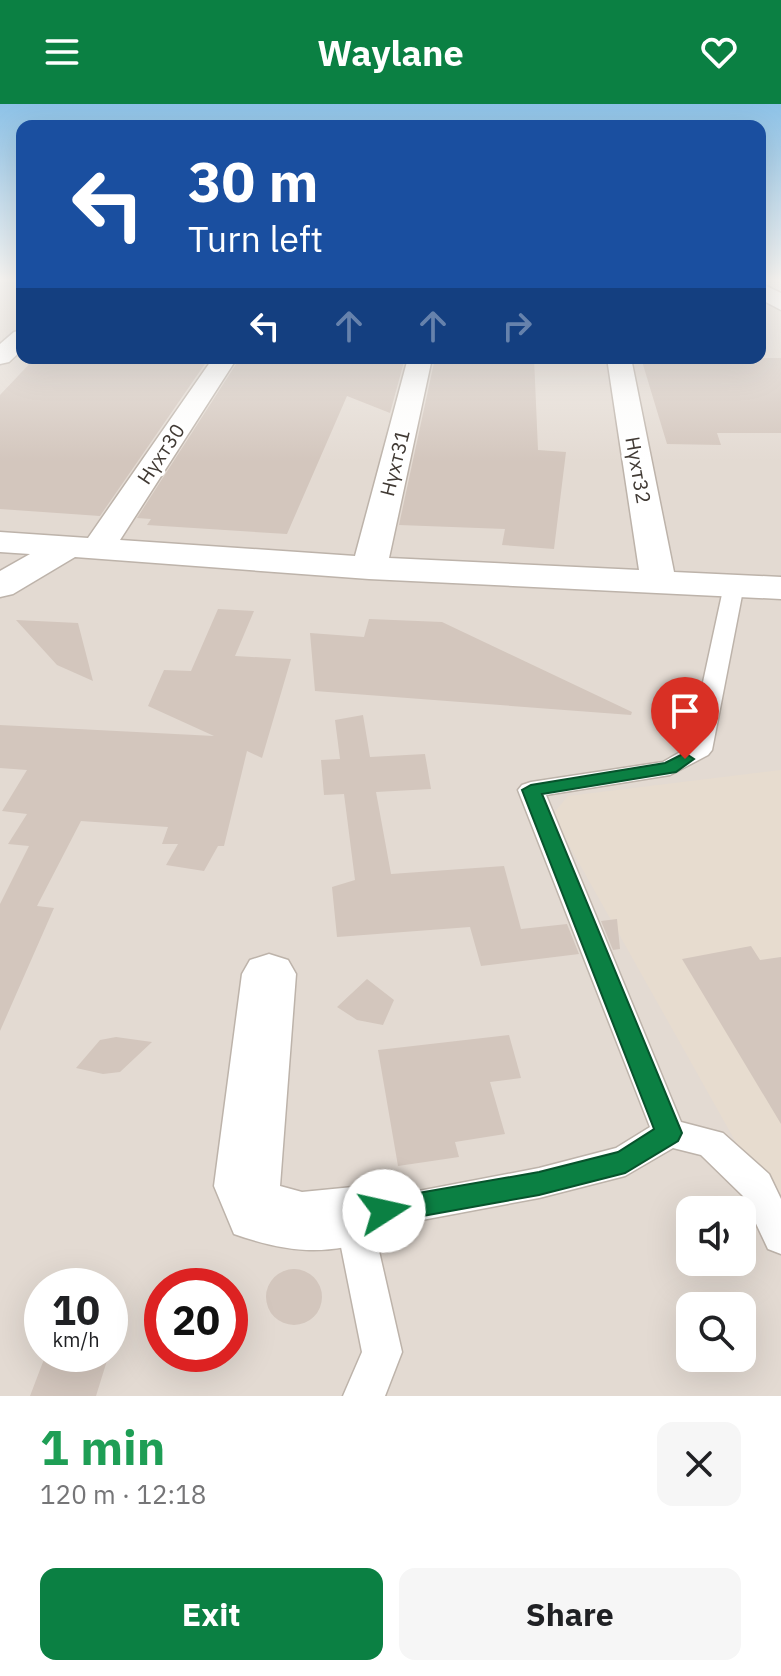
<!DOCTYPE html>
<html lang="en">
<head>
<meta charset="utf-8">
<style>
	body { margin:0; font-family:"IBM Plex Sans",sans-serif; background:#f6f6f6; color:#202124; height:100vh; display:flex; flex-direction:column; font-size:30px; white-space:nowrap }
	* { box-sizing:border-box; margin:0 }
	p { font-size:26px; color:#757577 }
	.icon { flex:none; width:44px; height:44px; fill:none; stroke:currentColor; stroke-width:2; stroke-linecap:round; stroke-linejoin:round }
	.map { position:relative; height:1292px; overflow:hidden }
	.panel { display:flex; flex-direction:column; background:#fff; flex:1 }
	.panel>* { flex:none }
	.banner { position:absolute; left:16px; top:16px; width:750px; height:244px; border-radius:16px; box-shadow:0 8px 32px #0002; background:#1a4fa0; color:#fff; overflow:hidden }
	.controls { position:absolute; left:676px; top:1092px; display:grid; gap:16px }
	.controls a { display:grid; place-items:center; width:80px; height:80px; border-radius:16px; background:#fff; box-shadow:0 8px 32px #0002; font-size:40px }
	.speed { position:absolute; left:24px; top:1164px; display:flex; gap:16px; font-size:40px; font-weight:700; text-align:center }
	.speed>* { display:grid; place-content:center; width:104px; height:104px; border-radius:50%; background:#fff; box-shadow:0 8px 32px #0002; line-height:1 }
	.speed small { font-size:20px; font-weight:400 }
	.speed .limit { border:12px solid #d22; background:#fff; color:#111 }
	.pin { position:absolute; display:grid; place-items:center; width:68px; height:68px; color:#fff; margin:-82px -34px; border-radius:50% 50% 50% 0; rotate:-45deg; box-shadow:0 0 8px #0007 }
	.pin .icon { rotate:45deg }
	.me { position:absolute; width:88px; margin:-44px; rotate:80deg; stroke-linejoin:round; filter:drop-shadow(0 0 6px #0008) }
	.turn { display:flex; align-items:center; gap:28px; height:168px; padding:0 40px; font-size:36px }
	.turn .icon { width:104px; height:104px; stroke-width:2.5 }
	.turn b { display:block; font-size:56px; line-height:68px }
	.lanes { display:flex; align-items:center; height:76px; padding:0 40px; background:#0003; justify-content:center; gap:40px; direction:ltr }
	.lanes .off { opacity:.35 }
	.round { display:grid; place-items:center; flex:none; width:84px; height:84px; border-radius:16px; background:#f6f6f6 }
	.head { display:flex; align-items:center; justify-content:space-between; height:136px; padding:0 40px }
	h1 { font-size:48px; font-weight:800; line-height:60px; color:#1e9e55 }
	.primary-button { display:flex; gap:16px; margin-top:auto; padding:16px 40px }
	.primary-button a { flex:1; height:92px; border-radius:16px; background:#0b8043; color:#fff; font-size:32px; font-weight:800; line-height:92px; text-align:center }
	.primary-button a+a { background:#f6f6f6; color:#202124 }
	header { display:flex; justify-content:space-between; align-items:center; height:104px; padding:0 40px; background:#0b8043; color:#fff; font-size:36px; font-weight:800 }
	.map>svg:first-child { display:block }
	.residential { fill:#e3dad2; fill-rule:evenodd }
	.education { fill:#e7dccf }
	.building { fill:#d3c6bd }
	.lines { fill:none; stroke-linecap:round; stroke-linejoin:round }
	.service-casing { stroke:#bdb3aa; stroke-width:3 }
	.minor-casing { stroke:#bdb3aa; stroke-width:3 }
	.service { fill:#fff; fill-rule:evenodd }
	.minor { fill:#fff; fill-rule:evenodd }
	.route { fill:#0b8043; stroke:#07532c; stroke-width:2 }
	.labels { text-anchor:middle; stroke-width:6; stroke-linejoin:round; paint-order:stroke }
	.far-street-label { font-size:20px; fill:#413a34; stroke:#fff }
</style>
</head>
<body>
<header><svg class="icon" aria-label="menu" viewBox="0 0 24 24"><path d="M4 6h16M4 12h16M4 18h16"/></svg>Waylane<svg class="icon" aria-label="heart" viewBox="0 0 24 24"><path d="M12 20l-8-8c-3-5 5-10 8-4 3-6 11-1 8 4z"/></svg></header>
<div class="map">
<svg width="781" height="1292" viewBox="0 0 781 1292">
	<rect width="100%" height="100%" fill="#efeae4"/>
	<path class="residential" d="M0,177H22V254H760V186L781,196V1292H0ZM690,1106H742V1158H690ZM42,1182H110V1250H42ZM162,1182H230V1250H162ZM690,1202H742V1254H690Z"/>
	<path class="education" d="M781,666V1092L738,1042L552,711L568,692Z"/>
	<path class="building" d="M35,254H209L100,412L0,405V291Z
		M240,254H405L390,309L347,292L287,430L147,421L151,415L137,414Z
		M435,254H534L538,346L566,348L554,445L502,441L505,425L399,421Z
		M641,254H781V329H717L721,341L667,340Z
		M218,505L254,507L235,552L291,555L262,654L247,647L224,742H218L204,767L166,761L178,740H162L168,723L81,717L37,802L54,804L0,927V800L29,742L8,740L27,710L2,707L27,666L0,664V621L214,632L148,602L164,566L191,567Z
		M369,515L442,518L632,608L631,611L315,587L310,529L364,533Z
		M16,516L78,519L93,577L57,561Z
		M363,611L370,653L425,650L431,685L376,688L391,770L504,762L521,825L567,820L579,850L481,862L470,823L337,833L332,783L355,776L344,690L324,691L321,656L340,655L335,616Z
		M617,815L620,845L613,846L601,817Z
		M751,842L760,856L781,853V1020L682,855Z
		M367,875L394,896L383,921L357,916L337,903Z
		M509,931L521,974L490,978L505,1030L455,1038L459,1053L398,1062L378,946Z
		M116,933L152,938L120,968L103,970L76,964L100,936Z
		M266 1193a28 28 0 1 1 56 0a28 28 0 1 1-56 0Z
		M46,1250H109L96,1292H30Z"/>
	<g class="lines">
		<defs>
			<path id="service" d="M734,475L744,481L712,646L708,651L670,671L546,691L681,1018L723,1029L769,1070L781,1095V1150L768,1145L743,1092L701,1051L673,1044L625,1072L539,1094L374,1125L402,1248L385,1292H343L362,1248L335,1113L340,1102L539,1064L616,1044L650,1023L518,686L522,681L531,678L663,658L689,643L724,481Z"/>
			<path id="minor" d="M760,179L781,189V206L760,195Z
				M22,226V246L9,258L0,260V240L14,228Z
				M213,254H237L120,436L355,452L408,254H432L389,454L639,466L607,254H631L674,468L781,473V495L369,475L75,453L13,490L0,493V467L30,450L0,448V428L88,434Z
				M269,850L288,856L296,870L280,1082L302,1088L353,1083L377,1092L386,1113L377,1134C326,1153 285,1148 234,1130L214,1082L242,870L250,856Z"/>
		</defs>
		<use href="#service" class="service-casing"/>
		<use href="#minor" class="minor-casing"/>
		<use href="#service" class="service"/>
		<use href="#minor" class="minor"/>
	</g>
	<linearGradient id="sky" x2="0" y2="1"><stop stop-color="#8dc2e7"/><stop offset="0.49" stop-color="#f8f6f3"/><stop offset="1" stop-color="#f8f6f3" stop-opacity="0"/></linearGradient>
	<rect width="781" height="358" fill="url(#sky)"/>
	<path class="route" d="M685,649L694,655L676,668L542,690L682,1029L678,1037L625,1069L539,1091L384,1119L374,1116L370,1107L374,1098L384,1095L539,1068L618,1048L654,1025L522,686L531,681L665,659Z"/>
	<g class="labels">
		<g class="far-street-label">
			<text transform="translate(161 350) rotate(-56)" y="7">Нүхт30</text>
			<text transform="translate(395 359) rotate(-76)" y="7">Нүхт31</text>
			<text transform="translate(638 366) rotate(80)" y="7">Нүхт32</text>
		</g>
	</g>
</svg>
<div class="controls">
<a><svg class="icon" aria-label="sound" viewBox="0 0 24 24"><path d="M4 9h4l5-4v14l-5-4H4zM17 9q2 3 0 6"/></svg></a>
<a><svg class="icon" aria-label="search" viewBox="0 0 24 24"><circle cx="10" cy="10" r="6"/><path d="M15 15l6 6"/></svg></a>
</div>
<div class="speed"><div>10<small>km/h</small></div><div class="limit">20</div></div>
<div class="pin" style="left:685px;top:655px;background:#d93025"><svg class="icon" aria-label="arrive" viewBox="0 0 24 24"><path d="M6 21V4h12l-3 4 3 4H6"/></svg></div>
<svg class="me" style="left:384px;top:1107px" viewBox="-20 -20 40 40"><circle r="19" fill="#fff"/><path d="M0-13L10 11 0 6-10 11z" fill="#0b8043"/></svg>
<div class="banner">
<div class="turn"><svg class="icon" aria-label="left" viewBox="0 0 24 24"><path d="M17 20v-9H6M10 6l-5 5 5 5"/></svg><div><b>30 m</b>Turn left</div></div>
<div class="lanes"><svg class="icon" aria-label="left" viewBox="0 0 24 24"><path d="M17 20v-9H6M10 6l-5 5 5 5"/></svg><svg class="icon off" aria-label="ahead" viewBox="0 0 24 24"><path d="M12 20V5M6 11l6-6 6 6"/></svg><svg class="icon off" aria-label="ahead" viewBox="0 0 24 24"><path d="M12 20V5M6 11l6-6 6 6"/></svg><svg class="icon off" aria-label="right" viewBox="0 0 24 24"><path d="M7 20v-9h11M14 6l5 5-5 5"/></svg></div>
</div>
</div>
<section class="panel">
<div class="head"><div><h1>1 min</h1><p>120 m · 12:18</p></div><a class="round"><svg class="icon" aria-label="close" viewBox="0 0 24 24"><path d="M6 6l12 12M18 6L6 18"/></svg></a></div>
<div class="primary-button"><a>Exit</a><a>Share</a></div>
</section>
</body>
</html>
